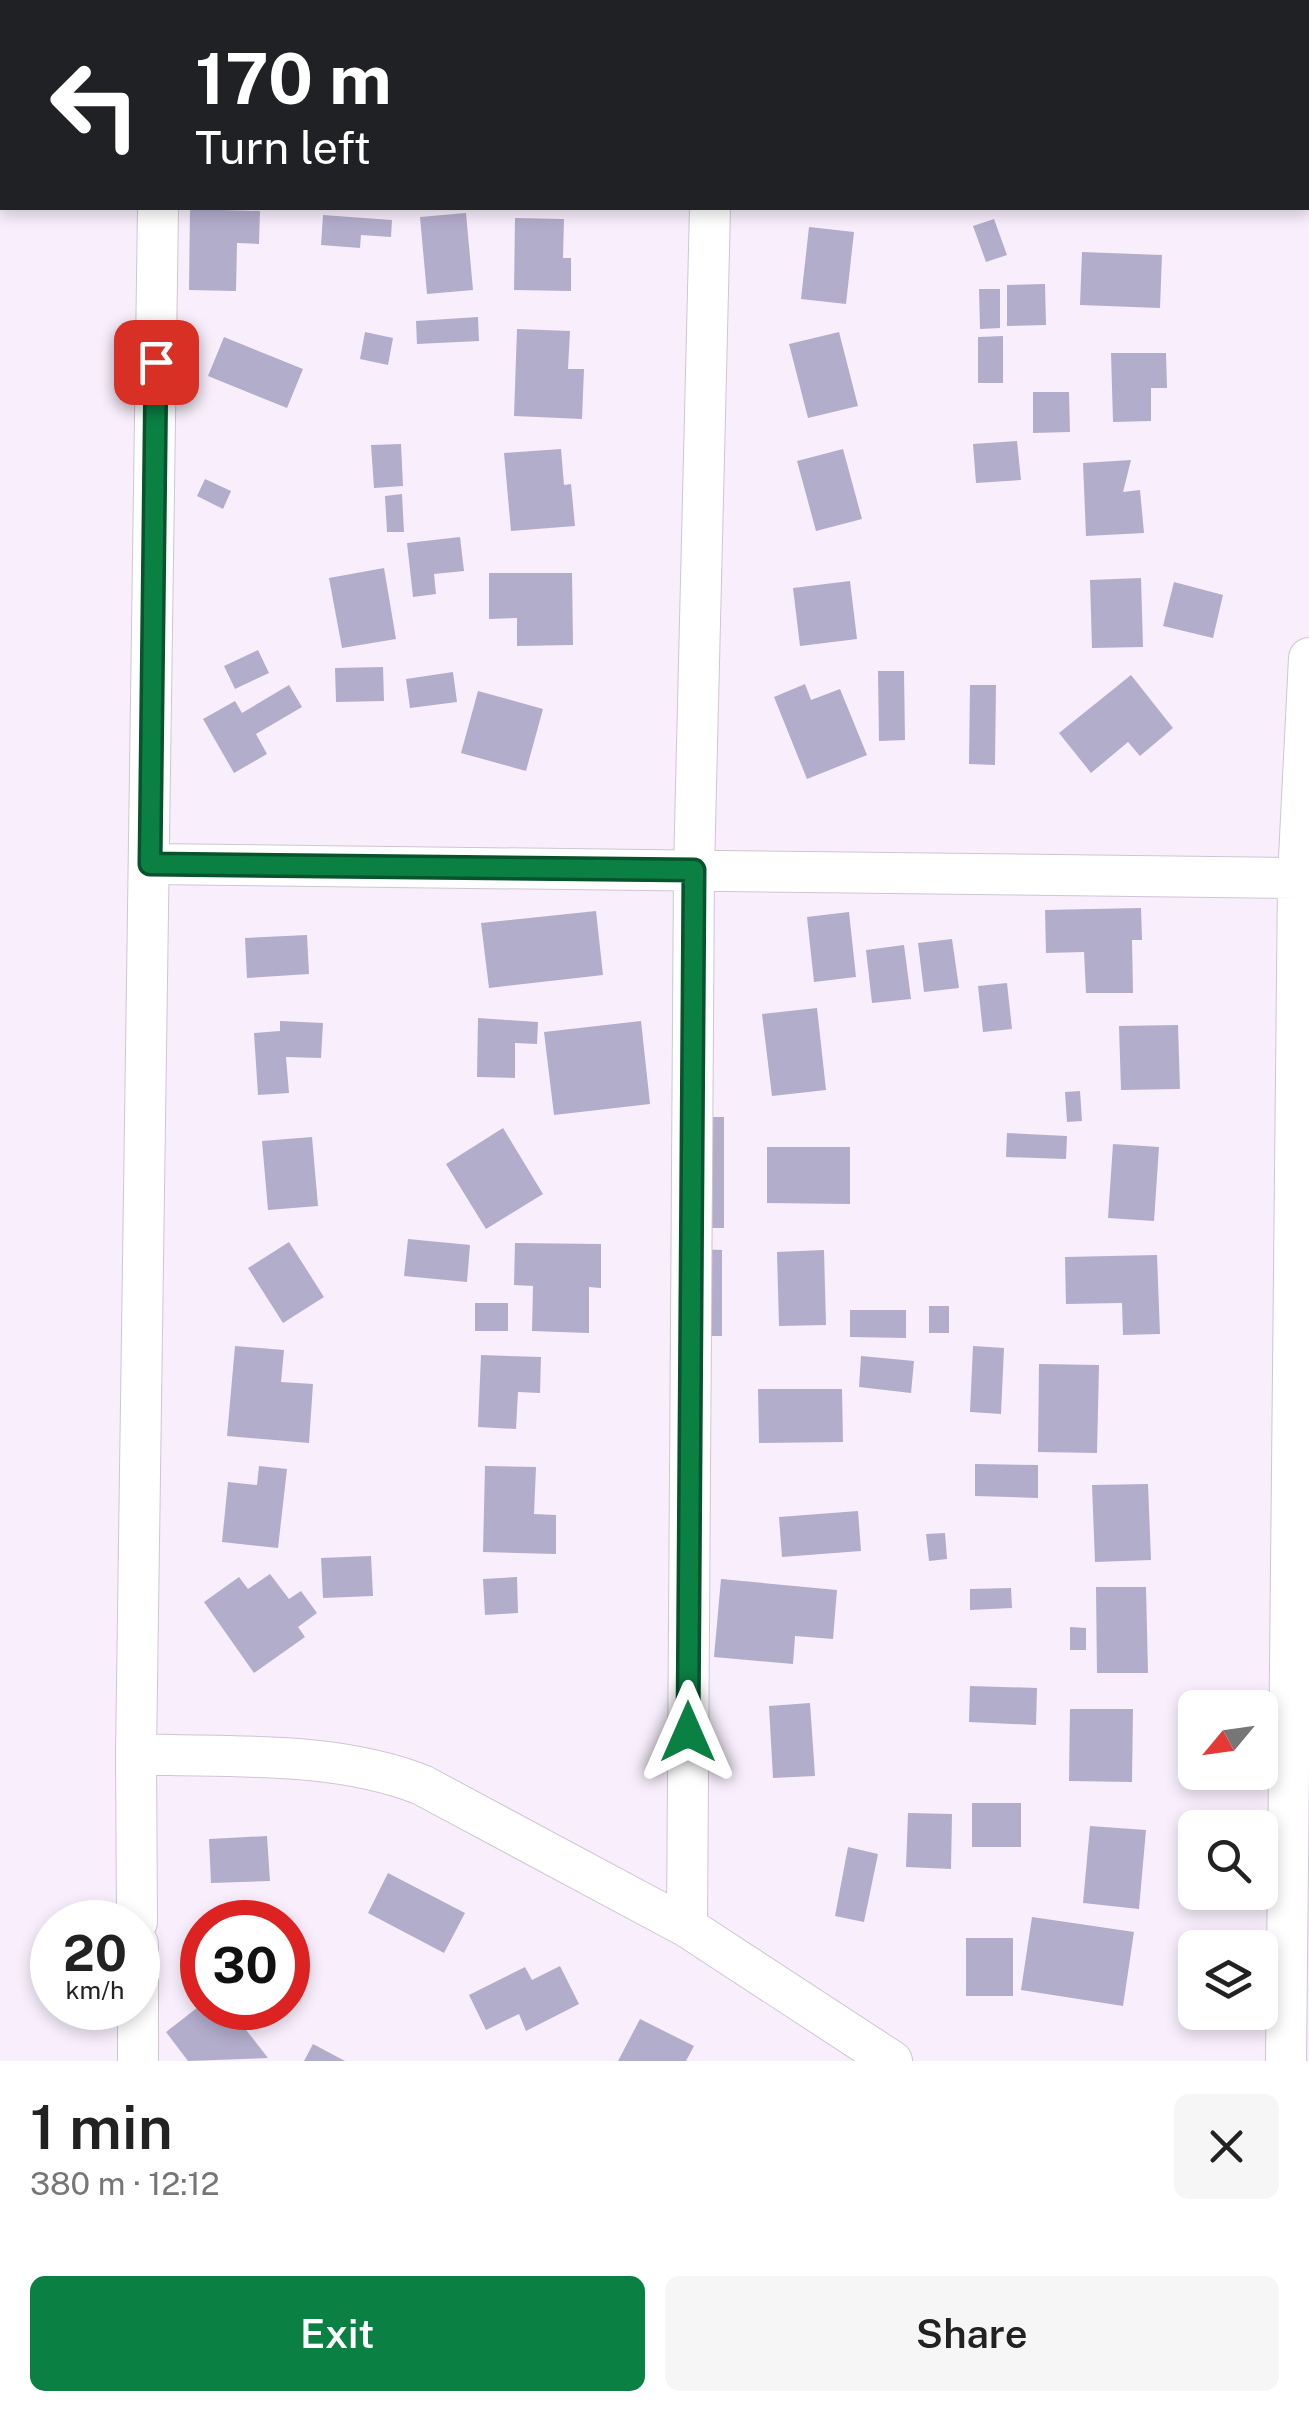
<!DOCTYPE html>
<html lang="en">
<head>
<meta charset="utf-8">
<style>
	body { margin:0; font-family:"Public Sans",sans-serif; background:#f6f6f6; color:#222; height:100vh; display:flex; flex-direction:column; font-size:38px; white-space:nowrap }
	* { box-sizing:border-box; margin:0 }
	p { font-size:32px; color:#767676 }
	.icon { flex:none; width:55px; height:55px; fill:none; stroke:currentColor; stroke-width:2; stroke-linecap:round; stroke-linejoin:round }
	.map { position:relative; height:2061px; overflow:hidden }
	.details { display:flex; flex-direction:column; background:#fff; flex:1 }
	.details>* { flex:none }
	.guide { position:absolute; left:0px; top:0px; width:1310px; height:210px; box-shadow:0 5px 15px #0003; background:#202124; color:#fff; overflow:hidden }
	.needle { width:65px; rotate:241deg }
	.controls { position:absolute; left:1178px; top:1690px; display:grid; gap:20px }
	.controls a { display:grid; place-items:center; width:100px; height:100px; border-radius:15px; background:#fff; box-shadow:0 5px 15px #0003; font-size:50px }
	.speed { position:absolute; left:30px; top:1900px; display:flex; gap:20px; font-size:50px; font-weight:700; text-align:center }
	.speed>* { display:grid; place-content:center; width:130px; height:130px; border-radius:50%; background:#fff; box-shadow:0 5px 15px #0003; line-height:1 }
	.speed small { font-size:25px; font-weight:400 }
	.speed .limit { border:15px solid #d22; background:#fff; color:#111 }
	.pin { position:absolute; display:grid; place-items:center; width:85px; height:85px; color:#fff; margin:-42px; border-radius:20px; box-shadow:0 5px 15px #0006 }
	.me { position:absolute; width:110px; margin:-55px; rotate:0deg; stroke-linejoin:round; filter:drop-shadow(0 0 8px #0008) }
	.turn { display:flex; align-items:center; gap:35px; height:210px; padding:0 30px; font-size:45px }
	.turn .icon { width:130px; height:130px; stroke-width:2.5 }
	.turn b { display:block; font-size:70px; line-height:85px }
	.round { display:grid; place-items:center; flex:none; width:105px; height:105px; border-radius:15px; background:#f6f6f6 }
	.head { display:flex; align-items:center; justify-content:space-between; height:170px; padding:0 30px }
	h1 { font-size:60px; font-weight:600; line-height:75px }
	.primary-button { display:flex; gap:20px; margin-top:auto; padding:20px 30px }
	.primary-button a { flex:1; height:115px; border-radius:15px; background:#0b8043; color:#fff; font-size:40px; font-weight:600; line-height:115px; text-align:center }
	.primary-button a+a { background:#f6f6f6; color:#222 }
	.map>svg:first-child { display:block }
	.building { fill:#b3adcc }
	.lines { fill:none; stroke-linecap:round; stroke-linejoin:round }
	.minor-casing { stroke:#cfc5d3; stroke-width:42 }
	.minor { stroke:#fff; stroke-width:40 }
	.route-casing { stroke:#07532c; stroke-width:25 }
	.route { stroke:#0b8043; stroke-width:18 }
</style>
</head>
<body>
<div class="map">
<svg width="1309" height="2061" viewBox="0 0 1309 2061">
	<rect width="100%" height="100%" fill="#f8eefc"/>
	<path class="building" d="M190,209L260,211L259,244L237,243L236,291L189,290Z
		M466,213L473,290L427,294L420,217Z
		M323,215L392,220L391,237L361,235L360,248L321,245Z
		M515,218L564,219L563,258H571V291L514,290Z
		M994,219L1007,255L986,262L973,226Z
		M809,227L854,232L846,304L801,299Z
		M1082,252L1162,255L1160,308L1080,305Z
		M1045,284L1046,325L1007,326V285Z
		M979,289H1000V328L980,329Z
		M478,317L479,341L417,344L416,321Z
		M517,329L570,331L568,369H584L582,419L514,416Z
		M365,332L393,338L388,365L360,359Z
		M839,332L858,406L808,418L789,344Z
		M1003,336V383H978V337Z
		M224,337L303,369L287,408L208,376Z
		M1111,353H1166L1167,388H1151V421L1113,422Z
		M1033,392H1069L1070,432L1033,433Z
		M1017,441L1021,480L976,483L973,444Z
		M401,444L403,486L374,488L371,445Z
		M561,449L564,485L571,484L575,526L511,531L504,453Z
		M843,449L862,519L816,531L797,461Z
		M1131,460L1123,492L1140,490L1144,533L1086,536L1083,463Z
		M205,479L231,491L223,509L197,496Z
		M402,494L404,532H387L385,496Z
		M460,537L464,571L434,574L436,594L413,597L407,543Z
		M384,568L396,639L342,648L329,578Z
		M489,573H572L573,645L517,646V618L489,619Z
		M1141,578L1143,647L1092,648L1090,580Z
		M850,581L857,639L800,646L793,588Z
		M1174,582L1223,595L1213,638L1163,626Z
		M258,650L269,673L235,689L224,666Z
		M383,667L384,701L336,702L335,668Z
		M878,671H904L905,740L879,741Z
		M453,672L457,702L410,708L406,679Z
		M1131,675L1173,728L1140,756L1128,742L1091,773L1059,733Z
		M805,684L811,700L840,689L867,755L807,779L774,697Z
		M289,685L302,707L256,734L267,754L234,773L203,719L235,701L242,713Z
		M970,685H996L995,765L969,764Z
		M478,691L543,709L526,771L461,753Z
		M1141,908L1142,940H1132L1133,993H1086L1084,952L1046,953L1045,910Z
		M596,911L603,975L489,988L481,923Z
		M849,912L856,977L814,982L807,917Z
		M307,935L309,974L247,978L245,938Z
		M952,939L959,988L924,992L918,943Z
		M904,945L911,999L872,1003L866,950Z
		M1007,983L1012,1029L983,1032L978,986Z
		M817,1008L826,1090L772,1096L762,1014Z
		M478,1018L538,1022L537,1044L515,1043V1078L477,1077Z
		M280,1021L323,1023L321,1058L286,1057L289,1093L258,1095L254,1033L280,1031Z
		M641,1021L650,1104L554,1115L544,1032Z
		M1178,1025L1180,1089L1121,1090L1119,1026Z
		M1080,1091L1082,1121L1067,1122L1065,1092Z
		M699,1117H724V1228H699Z
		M503,1128L543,1194L486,1229L446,1164Z
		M1007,1133L1067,1136L1066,1159L1006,1157Z
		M312,1137L318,1206L268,1210L262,1141Z
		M1113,1144L1159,1147L1154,1221L1108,1218Z
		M767,1147H850V1204L767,1203Z
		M408,1239L470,1245L467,1282L404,1276Z
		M289,1242L324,1297L283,1323L248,1268Z
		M515,1243L601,1244V1288L589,1287V1333L532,1331L533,1286L514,1285Z
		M694,1249L722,1250V1336H694Z
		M824,1250L826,1325L779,1326L777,1252Z
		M1157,1255L1160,1334L1123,1335L1122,1303L1066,1304L1065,1257Z
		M475,1303H508V1331H475Z
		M929,1306H949V1333H929Z
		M850,1310H906V1338L850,1337Z
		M235,1346L284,1350L281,1382L313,1384L309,1443L227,1436Z
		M973,1346L1004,1348L1001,1414L970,1412Z
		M481,1355L541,1357L540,1393L518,1392L516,1429L478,1427Z
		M861,1356L914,1361L911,1393L859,1387Z
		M1039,1364L1099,1365L1097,1453L1038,1452Z
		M758,1389H842L843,1442L759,1443Z
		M975,1464L1038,1465V1498L975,1496Z
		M259,1466L287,1469L278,1548L222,1542L228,1482L257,1485Z
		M485,1466L536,1467L534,1514L556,1515V1554L483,1552Z
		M1148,1484L1151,1560L1095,1562L1092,1485Z
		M858,1511L861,1551L782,1557L779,1517Z
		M945,1533L947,1559L929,1561L926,1534Z
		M371,1556L373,1596L323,1598L321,1558Z
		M270,1574L289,1599L301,1591L317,1613L298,1627L305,1637L254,1673L204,1602L239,1577L248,1589Z
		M517,1577L518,1613L485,1615L483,1579Z
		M721,1579L837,1590L833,1639L795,1636L793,1664L714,1657Z
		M1096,1587H1146L1148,1673H1097Z
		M1011,1588L1012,1608L970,1610V1589Z
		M1070,1627L1086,1628V1650H1070Z
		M970,1686L1037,1688L1036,1725L969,1722Z
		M810,1703L815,1776L773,1778L769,1706Z
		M1070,1709H1133L1132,1782L1069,1781Z
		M972,1803H1021V1847H972Z
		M908,1813L952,1814L951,1869L906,1867Z
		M1090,1826L1146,1830L1139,1909L1083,1903Z
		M267,1836L270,1881L211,1883L209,1839Z
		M848,1847L878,1854L864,1922L835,1916Z
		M388,1873L465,1913L444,1953L368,1913Z
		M1032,1917L1134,1932L1123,2006L1021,1990Z
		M966,1938H1013V1996H966Z
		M560,1966L579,2004L526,2031L519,2014L486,2030L469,1995L525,1967L532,1980Z
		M202,2004V2008H229L268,2058L188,2061L166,2032Z
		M640,2019L694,2046L686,2061H618Z
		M313,2044L345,2061H304Z"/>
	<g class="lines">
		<defs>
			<path id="minor" d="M160,2V0
				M715,2V0
				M150,864L1298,878
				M136,1754C230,1758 333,1750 422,1785L687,1927L892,2061
				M137,1922L136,1754L158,208
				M687,1927L694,870L710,208
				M138,1944V2061
				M1286,2061L1298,878L1309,658"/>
		</defs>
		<use href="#minor" class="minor-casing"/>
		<use href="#minor" class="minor"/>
	</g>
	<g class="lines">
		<defs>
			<path id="route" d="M156,362L150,864L694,870L688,1732"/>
		</defs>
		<use href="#route" class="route-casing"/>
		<use href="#route" class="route"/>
	</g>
</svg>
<div class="controls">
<a><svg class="needle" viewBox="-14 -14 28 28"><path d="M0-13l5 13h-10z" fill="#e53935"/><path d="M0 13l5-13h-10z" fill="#767676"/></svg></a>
<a><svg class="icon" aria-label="search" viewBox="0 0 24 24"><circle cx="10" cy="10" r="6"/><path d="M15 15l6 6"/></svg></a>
<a><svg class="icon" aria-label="layers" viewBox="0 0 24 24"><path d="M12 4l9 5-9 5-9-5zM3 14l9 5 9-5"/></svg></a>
</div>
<div class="speed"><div>20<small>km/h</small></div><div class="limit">30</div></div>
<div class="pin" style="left:156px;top:362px;background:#d93025"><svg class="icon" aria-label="arrive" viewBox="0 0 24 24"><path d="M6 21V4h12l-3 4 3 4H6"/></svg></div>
<svg class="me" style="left:688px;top:1732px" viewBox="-20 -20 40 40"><path d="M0-17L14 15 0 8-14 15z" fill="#0b8043" stroke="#fff" stroke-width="4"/></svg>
<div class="guide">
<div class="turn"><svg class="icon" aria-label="left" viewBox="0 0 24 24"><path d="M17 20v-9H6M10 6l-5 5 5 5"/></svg><div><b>170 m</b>Turn left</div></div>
</div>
</div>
<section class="details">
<div class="head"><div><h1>1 min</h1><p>380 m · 12:12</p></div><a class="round"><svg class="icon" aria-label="close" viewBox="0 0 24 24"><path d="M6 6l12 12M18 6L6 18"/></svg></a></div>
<div class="primary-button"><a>Exit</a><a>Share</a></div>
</section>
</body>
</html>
